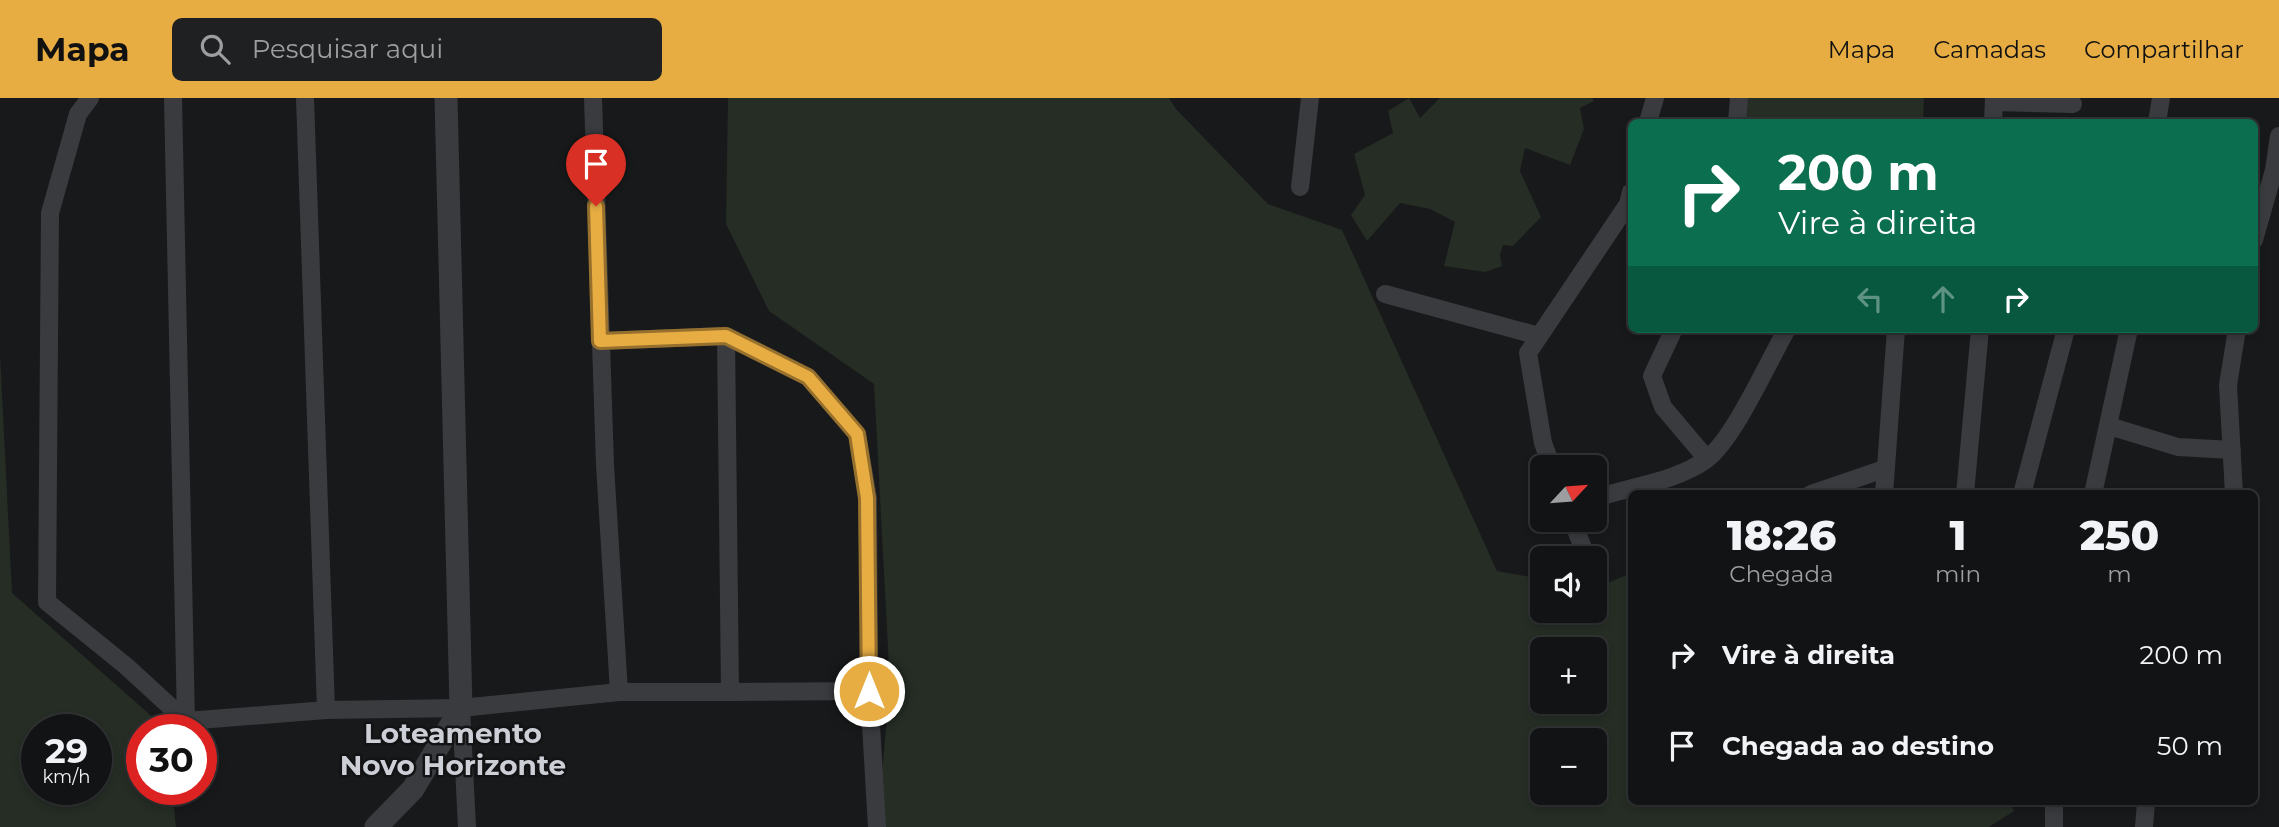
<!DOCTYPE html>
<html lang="pt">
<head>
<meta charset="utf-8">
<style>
	body { margin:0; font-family:Montserrat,sans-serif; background:#1f2022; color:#f1f3f6; height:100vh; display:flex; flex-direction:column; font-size:26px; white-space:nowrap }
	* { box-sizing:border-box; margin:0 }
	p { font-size:23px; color:#9c9ea0 }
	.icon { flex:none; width:38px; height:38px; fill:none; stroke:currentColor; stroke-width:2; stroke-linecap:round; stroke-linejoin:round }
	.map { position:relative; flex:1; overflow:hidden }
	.side { position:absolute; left:1628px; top:392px; width:630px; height:315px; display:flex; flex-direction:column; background:#121314; border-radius:10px; box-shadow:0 4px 10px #0003,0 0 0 2px #313234 }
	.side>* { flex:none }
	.top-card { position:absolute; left:1628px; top:21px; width:630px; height:214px; border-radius:10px; box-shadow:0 4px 10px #0003,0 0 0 2px #313234; background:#0b6e4f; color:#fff; overflow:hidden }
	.needle { width:46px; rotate:64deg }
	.fabs { position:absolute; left:1530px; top:357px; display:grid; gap:14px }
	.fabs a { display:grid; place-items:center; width:77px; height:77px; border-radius:10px; background:#121314; box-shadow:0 4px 10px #0003,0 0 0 2px #313234; font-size:35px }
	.speed { position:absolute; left:21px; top:616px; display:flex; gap:14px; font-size:35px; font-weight:700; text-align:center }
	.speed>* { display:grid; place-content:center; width:91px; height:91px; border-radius:50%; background:#121314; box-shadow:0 4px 10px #0003,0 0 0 2px #313234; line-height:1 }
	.speed small { font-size:18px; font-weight:400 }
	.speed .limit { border:10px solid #d22; background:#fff; color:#111 }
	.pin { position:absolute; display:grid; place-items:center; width:60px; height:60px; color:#fff; margin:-72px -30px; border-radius:50% 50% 50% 0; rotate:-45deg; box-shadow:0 0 7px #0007 }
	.pin .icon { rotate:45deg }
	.me { position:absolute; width:77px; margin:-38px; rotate:0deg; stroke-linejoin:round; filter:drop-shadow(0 0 5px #0008) }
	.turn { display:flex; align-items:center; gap:24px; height:147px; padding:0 35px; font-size:32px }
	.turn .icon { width:91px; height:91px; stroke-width:2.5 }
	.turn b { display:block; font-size:49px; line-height:60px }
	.lanes { display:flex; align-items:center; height:66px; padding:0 35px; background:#0003; justify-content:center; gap:35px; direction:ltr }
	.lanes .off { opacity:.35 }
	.eta { display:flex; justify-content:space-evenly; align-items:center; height:119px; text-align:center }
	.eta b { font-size:42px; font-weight:800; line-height:49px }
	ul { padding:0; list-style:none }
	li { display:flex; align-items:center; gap:21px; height:91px; padding:0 35px }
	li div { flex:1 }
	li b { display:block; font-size:26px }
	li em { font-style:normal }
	header { display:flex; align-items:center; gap:42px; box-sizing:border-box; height:98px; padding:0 35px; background:#e7ad43; color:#111 }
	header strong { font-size:33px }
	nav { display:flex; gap:38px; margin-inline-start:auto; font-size:24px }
	.search { width:490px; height:63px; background:#1f2022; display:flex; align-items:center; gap:18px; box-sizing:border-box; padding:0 24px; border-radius:10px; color:#9c9ea0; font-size:26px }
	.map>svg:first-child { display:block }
	.green { fill:#252d25; fill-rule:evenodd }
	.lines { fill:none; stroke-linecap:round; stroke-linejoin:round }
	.minor { stroke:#3a3b3f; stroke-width:18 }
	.tertiary { stroke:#3a3b3f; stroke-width:23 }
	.route-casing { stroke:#96702c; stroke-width:18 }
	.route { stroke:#e7ad43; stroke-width:12 }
	.labels { text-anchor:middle; stroke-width:5; stroke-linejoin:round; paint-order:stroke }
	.district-label { font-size:28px; font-weight:bold; fill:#cccfd6; stroke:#131315 }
</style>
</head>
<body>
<header>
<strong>Mapa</strong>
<div class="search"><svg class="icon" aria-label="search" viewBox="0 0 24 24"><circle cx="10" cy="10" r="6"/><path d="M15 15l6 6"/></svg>Pesquisar aqui</div>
<nav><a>Mapa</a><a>Camadas</a><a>Compartilhar</a></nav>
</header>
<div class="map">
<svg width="2279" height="729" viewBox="0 0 2279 729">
	<rect width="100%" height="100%" fill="#18191a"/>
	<path class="green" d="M728,0H1169L1176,11L1268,106L1342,132L1497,473L1542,481V513H1594V491L1631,475V704H2009L2014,713L1989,729H877L890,588L874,286L769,213L726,126ZM1542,551H1594V604H1542ZM1542,642H1594V695H1542Z
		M1409,0L1420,20L1440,0H1592L1594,3L1580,10L1584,31L1570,67L1525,50L1520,73L1541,119L1513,148L1503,147L1500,157L1502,168L1485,174L1444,168L1455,124L1430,111L1400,105L1367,143L1351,117L1365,97L1354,56L1393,35L1388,13Z
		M1743,0H1924L1923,24H1742Z
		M0,256L12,495L165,630L142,632V691H172L176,729H0ZM37,632H96V691H37Z"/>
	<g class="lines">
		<path class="minor" d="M90,0L78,16L50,115L47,504L126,568L186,623L326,612L305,0
			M173,0L186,623
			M593,0L605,367L619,594
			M1995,4L2073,6
			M1648,24L1655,0
			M1737,24L1739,0
			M1993,24L1994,0
			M2157,24L2161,0
			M1300,89L1310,0
			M2254,142L2274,72L2279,38
			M1385,196L1539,238
			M1674,231L1652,278L1663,309L1707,361
			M600,243L726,238L808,279L857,336L868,400L869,593L877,729
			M2109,328L2178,349L2232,352
			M1552,369L1543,345L1528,255L1628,106L1631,94
			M1811,396L1884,371
			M1884,396L1896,231
			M1965,396L1980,231
			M2022,396L2066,231
			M2093,396L2129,231
			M2234,396L2228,287L2237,231
			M1594,401C1630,388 1676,384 1707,361C1735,339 1768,264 1787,231
			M1572,422L1587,460
			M1594,481L1598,492
			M730,594L869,593
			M461,610L467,729
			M326,612L461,610L619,594H730L726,238
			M2054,729V704
			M2144,729L2146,704"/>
		<path class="tertiary" d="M376,729L413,691L461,610L446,0"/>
	</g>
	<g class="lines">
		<defs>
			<path id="route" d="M596,108L600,243L726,238L808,279L857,336L867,400L869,593"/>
		</defs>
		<use href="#route" class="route-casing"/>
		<use href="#route" class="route"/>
	</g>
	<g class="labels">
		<g class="district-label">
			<text x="453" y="645">Loteamento<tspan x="453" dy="32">Novo Horizonte</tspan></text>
		</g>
	</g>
</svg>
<div class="fabs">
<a><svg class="needle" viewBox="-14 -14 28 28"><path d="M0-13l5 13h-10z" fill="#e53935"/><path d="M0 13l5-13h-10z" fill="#9c9ea0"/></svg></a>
<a><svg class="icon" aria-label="sound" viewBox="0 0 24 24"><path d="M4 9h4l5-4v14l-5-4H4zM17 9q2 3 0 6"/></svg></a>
<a>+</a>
<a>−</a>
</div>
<div class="speed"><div>29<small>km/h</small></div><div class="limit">30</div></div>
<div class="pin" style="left:596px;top:108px;background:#d93025"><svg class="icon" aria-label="arrive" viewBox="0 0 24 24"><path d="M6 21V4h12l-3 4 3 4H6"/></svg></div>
<svg class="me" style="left:869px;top:593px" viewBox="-20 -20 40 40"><circle r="17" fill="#e7ad43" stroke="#fff" stroke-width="3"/><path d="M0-11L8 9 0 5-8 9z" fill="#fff"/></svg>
<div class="top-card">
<div class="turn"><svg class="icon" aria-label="right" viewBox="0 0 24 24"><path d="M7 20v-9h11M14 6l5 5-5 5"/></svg><div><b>200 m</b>Vire à direita</div></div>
<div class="lanes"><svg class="icon off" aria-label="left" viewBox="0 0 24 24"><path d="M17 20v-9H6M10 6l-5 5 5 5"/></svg><svg class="icon off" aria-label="ahead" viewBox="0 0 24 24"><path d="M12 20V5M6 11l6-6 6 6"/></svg><svg class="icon" aria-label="right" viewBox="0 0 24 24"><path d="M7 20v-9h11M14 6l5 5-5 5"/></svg></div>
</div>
<section class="side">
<div class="eta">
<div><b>18:26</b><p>Chegada</p></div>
<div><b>1</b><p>min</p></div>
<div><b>250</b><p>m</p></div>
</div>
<ul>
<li><svg class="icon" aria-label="right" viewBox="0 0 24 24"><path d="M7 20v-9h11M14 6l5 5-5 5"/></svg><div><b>Vire à direita</b></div><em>200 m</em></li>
<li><svg class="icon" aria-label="arrive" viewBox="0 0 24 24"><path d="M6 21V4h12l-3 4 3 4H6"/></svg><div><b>Chegada ao destino</b></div><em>50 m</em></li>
</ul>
</section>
</div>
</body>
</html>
